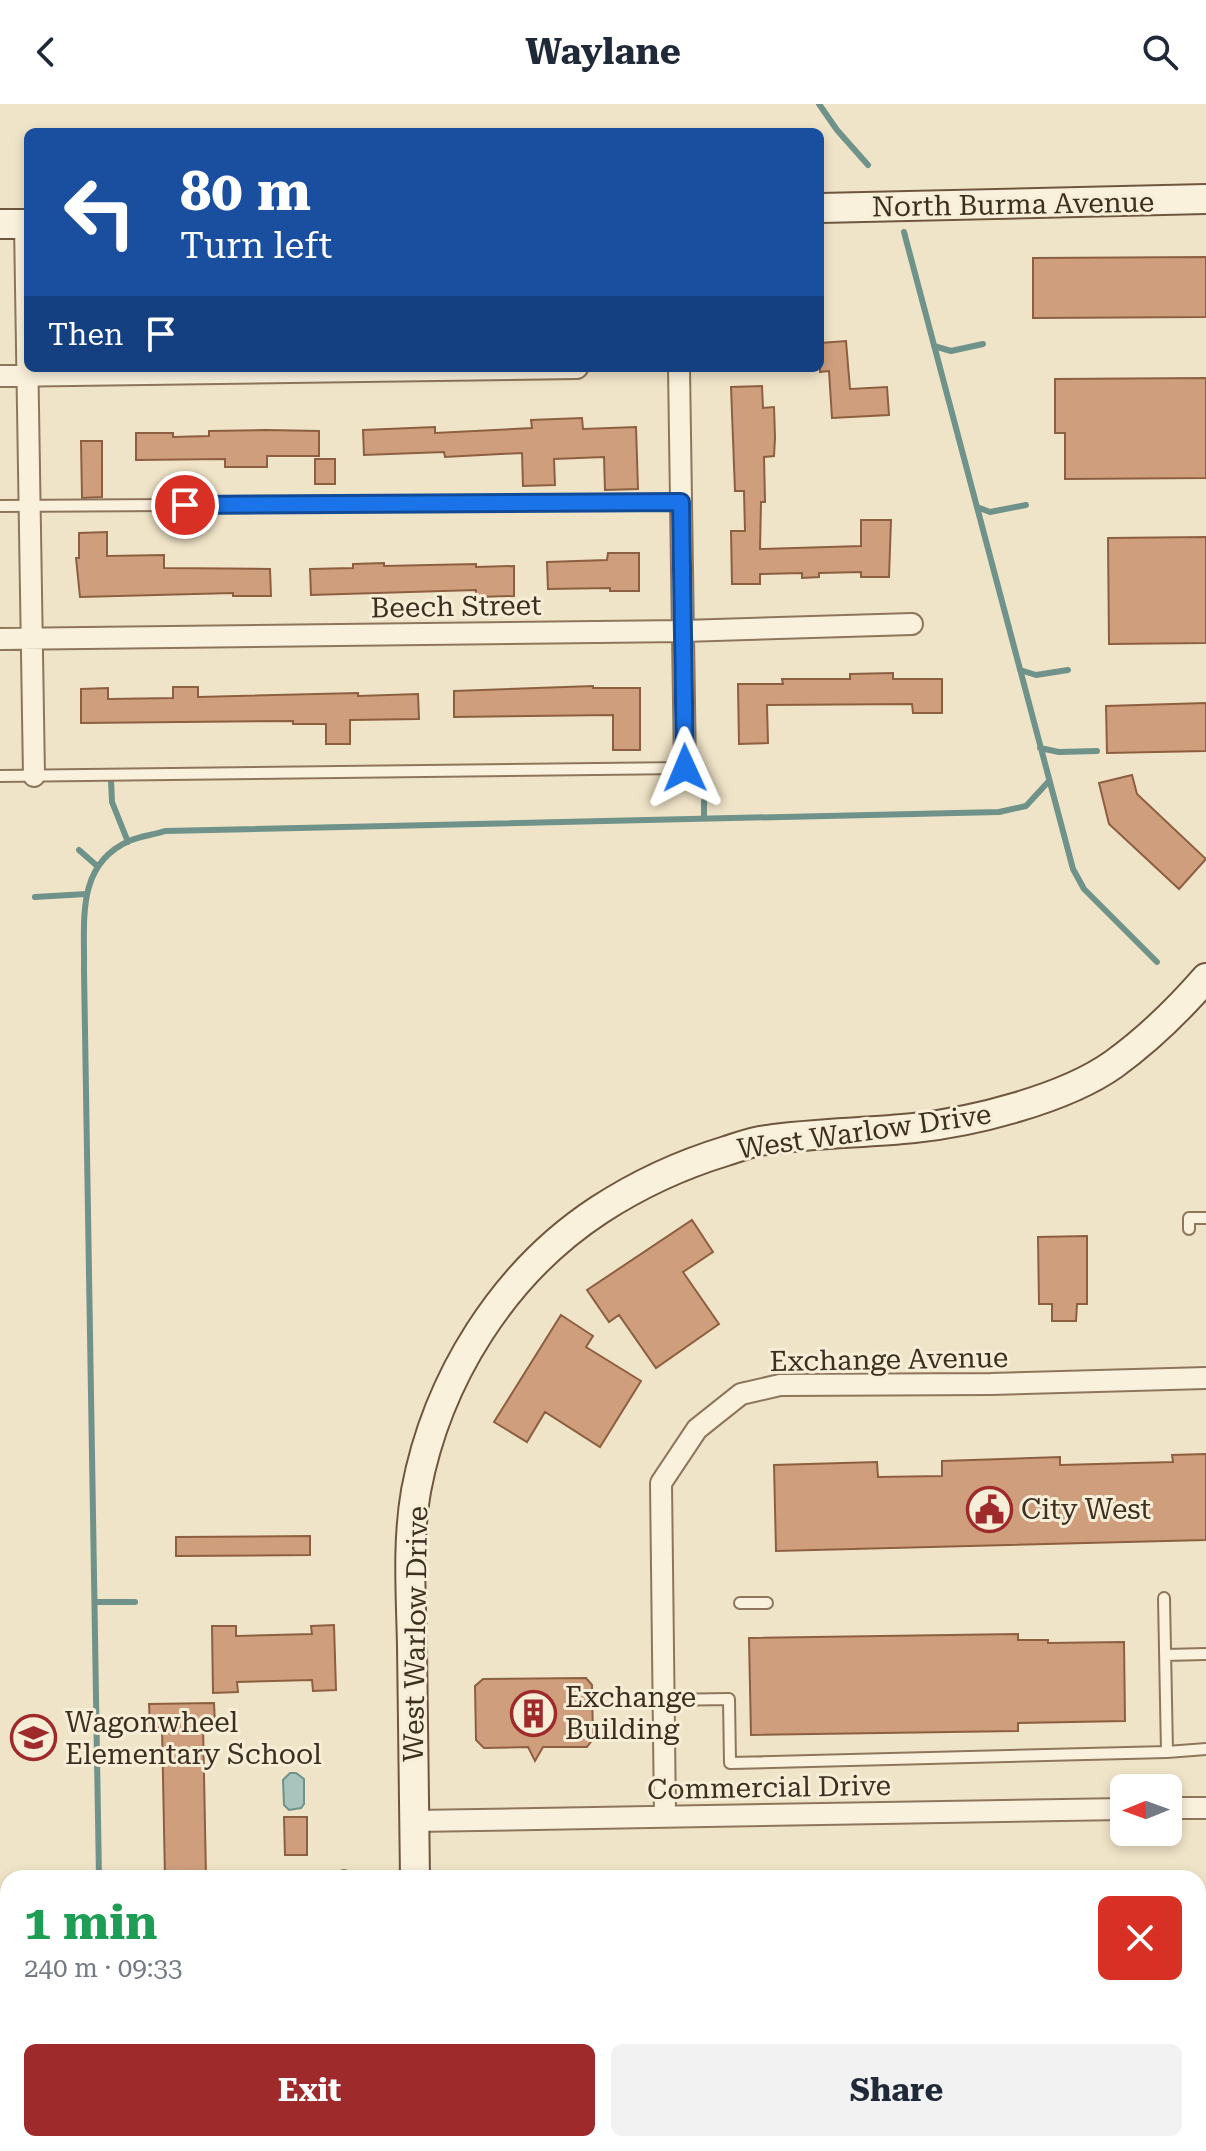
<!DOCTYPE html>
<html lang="en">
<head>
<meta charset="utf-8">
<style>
	body { margin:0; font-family:"Roboto Serif",serif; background:#f2f2f3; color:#1f2937; height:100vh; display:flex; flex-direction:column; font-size:30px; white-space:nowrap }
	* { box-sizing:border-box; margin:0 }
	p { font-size:26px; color:#747a83 }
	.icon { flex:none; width:44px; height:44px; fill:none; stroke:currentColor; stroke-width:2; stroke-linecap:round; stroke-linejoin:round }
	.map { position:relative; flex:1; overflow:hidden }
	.side { position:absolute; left:0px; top:1766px; width:1206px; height:282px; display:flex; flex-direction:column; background:#fff; border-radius:24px 24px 0 0; box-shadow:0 4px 12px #0003 }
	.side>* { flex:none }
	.banner { position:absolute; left:24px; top:24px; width:800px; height:244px; border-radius:12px; box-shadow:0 4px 12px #0003; background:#1a4fa0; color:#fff; overflow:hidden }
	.needle { width:52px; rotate:269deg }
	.buttons { position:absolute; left:1110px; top:1670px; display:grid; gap:16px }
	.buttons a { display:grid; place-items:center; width:72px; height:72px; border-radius:12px; background:#fff; box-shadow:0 4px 12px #0003; font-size:40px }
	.pin { position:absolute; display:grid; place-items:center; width:68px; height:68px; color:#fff; margin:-34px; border:4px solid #fff; border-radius:50%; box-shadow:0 2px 8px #0007 }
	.me { position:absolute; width:88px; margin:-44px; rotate:359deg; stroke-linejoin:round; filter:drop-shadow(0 0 6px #0008) }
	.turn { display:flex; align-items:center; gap:28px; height:168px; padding:0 24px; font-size:36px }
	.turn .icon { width:104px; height:104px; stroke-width:2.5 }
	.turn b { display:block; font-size:56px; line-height:68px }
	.then { display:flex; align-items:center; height:76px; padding:0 24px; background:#0003; gap:16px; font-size:30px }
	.round { display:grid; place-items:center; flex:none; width:84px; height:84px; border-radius:12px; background:#f2f2f3 }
	.headline { display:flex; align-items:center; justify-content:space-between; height:136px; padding:0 24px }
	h1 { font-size:48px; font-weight:700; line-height:60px; color:#1e9e55 }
	.primary-button { display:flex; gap:16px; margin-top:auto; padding:16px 24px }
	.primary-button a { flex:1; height:92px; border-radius:12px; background:#9e2a2b; color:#fff; font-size:32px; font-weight:700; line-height:92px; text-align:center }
	.primary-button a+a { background:#f2f2f3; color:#1f2937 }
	header { display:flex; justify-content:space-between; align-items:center; height:104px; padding:0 24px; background:#fff; font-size:36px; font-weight:700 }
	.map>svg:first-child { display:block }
	.water { fill:#a9c4bc; stroke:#6f938a; stroke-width:2 }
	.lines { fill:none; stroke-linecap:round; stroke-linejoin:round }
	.stream { stroke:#6f938a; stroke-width:6 }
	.building { fill:#cf9f7d; stroke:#8d5f41; stroke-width:2 }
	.lane-casing { stroke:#8d765c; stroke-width:14 }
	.street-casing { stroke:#8d765c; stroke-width:24 }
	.secondary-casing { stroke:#6f573f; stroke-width:32 }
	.lane { stroke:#faf1dc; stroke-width:10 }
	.street { stroke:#faf1dc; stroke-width:20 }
	.secondary { stroke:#faf1dc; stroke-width:28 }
	.route-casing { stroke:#114b97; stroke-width:20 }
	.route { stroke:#1a73e8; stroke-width:14 }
	.labels { text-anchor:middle; stroke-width:6; stroke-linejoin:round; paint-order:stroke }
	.street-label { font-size:28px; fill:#3d2e20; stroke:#f7eed8 }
	.poi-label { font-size:28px; fill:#3d2e20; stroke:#f7eed8; text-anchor:start }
</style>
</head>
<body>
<header><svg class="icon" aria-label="back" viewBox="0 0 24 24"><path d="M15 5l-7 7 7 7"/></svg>Waylane<svg class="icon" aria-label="search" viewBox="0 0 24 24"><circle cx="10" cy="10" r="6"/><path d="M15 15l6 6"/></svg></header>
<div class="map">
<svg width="1206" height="2047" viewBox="0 0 1206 2047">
	<rect width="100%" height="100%" fill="#f0e4c8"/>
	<path class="water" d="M290,1669H296L304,1675V1700L301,1704L289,1706L284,1701L283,1676Z"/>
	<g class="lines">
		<path class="stream" d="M819,0L837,26L868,61
			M904,128L1073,765L1084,785L1157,858
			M934,242L951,247L983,240
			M977,403L990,408L1026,401
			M1020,566L1036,571L1068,566
			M1040,644L1059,648L1097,647
			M111,676L112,698L128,738
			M704,697V713
			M79,746L96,761
			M35,793L86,790
			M96,1498H135
			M99,1774L84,867C85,818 75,761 129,737C140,732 153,731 165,727L999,708L1026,702L1049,677
			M102,2040V2047"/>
	</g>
	<path class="building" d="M1206,153V213L1033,214V154Z
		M846,237L850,285L887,283L889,311L832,314L829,267L820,268V239Z
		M1206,274V374L1065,375V329H1055V275Z
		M762,282L763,304L774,303L775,334L774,352L764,353L765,398H761L760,445L861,442V416H891L889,473H861V468L819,469V473L802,474V469L760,470V480H732L731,427H745L744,387H735L731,283Z
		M582,314L583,325L636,323L638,385L605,386L604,353L554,355L555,381L523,382L522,349L445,353L444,348L364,351L363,326L435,323V329L532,324L531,316Z
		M266,326L319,327V352H267V363H225V355L136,356V329H173V333L209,332V327Z
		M81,337H102V393L82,394Z
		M315,355H335V380H315Z
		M107,428V452L164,451V464L270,465L271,492H233V489L80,493L76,454H79V429Z
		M1206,433V539L1109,540L1108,434Z
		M608,449H639V487H610V484L548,485L547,458L607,456Z
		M384,459V462L476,460V463L514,462V492L476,493V486L311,491L310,465L353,464V460Z
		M893,569V575H942V609H913L912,600L767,601L768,639L739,640L738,580H783L782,575H850V570Z
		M593,582V584H640V646H613V611L454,613V587Z
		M173,583H198V593L358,589V592L418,590L419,615L350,616V640H326V620H293V617L81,619V585L108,584V595L173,594Z
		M1206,599V647L1107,649L1106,602Z
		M1132,671L1137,690L1206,755L1179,785L1109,720L1099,679Z
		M692,1116L713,1148L683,1168L719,1220L656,1264L619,1211L609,1218L587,1186Z
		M1087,1132V1200H1077L1076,1217H1052V1200H1039L1038,1133Z
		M561,1211L593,1232L586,1243L641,1277L600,1343L545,1308L527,1338L494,1318Z
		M1206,1350V1436L776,1447L774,1361L877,1358L878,1373L942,1372V1357L1060,1353V1361L1173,1358L1172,1351Z
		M310,1432V1451L176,1452V1433Z
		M334,1521L336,1586L313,1587L312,1576L237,1578L238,1588L213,1589L212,1522H236V1532L312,1530L311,1522Z
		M1018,1530V1536H1048V1539L1124,1538L1125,1617L1018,1619V1627L751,1631L749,1534Z
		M586,1574L592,1581L593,1635L587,1643H543L535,1657L528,1643L484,1644L476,1636L475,1582L483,1575Z
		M214,1599L215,1620H203L206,1774H165L162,1624H150L149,1600Z
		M284,1713H307V1751H285Z"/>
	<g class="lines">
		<defs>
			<path id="lane" d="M0,402L681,398
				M0,672L685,664
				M1189,1125V1114H1206
				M740,1499H767
				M1165,1551L1206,1550
				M663,1596L729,1595L730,1659L1167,1648L1164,1494
				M1167,1648L1206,1645
				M344,1772V1774
				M357,2040V2047
				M854,2040L855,2047"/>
			<path id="street" d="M25,120L34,672
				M679,264L685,664
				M0,272L577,264
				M0,535L683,527L912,520
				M1168,1704H1206
				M665,1712L661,1379L697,1325L741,1290L780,1281L991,1280L1206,1274
				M414,1717L1124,1705"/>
			<path id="secondary" d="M820,104L1206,95
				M0,120H28
				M415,1774C414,1697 413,1619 412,1542C411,1491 407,1438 416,1387C437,1275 503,1169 599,1106C639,1080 680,1061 726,1047C739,1043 753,1037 767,1036C815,1029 865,1029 914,1024C973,1018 1065,995 1114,960C1147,936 1179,905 1206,874
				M419,2040L420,2047"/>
		</defs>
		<use href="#lane" class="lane-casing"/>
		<use href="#street" class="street-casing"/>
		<use href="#secondary" class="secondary-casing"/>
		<use href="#lane" class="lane"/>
		<use href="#street" class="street"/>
		<use href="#secondary" class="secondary"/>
	</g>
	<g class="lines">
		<defs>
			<path id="route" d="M185,401L681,398L685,664"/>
		</defs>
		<use href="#route" class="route-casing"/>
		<use href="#route" class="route"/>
	</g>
	<defs>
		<symbol id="civic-ring" viewBox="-11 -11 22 22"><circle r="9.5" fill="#f7eed8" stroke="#9e2a2b" stroke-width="1.5"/><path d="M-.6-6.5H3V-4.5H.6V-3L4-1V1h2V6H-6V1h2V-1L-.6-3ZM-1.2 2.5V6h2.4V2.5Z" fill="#9e2a2b"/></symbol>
		<symbol id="building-ring" viewBox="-11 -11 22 22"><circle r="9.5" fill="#f7eed8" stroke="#9e2a2b" stroke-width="1.5"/><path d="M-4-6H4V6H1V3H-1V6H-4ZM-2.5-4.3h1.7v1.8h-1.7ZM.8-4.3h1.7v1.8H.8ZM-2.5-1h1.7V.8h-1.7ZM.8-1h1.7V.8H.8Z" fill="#9e2a2b"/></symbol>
		<symbol id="school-ring" viewBox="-11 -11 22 22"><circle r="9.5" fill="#f7eed8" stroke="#9e2a2b" stroke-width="1.5"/><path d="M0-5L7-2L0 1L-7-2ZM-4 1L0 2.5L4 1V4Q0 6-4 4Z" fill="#9e2a2b"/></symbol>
	</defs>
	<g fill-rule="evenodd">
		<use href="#civic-ring" x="964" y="1380" width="51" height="51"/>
		<use href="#building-ring" x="508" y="1584" width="51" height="51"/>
		<use href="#school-ring" x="8" y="1608" width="51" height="51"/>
	</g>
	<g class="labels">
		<g class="street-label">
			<text transform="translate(1013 100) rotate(-1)" y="10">North Burma Avenue</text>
			<text transform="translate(456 502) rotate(-1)" y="10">Beech Street</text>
			<text transform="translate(864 1027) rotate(-8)" y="10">West Warlow Drive</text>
			<text transform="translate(889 1255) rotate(-1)" y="10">Exchange Avenue</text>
			<text transform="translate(415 1530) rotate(-89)" y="10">West Warlow Drive</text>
			<text transform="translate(769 1683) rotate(-1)" y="10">Commercial Drive</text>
		</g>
		<g class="poi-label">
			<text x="1021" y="1415">City West</text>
			<text x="565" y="1603">Exchange<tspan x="565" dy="32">Building</tspan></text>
			<text x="65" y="1628">Wagonwheel<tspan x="65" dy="32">Elementary School</tspan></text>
		</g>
	</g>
</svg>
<div class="buttons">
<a><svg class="needle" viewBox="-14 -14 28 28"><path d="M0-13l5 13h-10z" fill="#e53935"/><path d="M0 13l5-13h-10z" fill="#747a83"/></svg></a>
</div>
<div class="pin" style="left:185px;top:401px;background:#d93025"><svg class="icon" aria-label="arrive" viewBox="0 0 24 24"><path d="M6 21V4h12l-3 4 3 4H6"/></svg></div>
<svg class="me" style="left:685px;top:664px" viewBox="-20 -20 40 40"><path d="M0-17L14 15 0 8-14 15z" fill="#1a73e8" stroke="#fff" stroke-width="4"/></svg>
<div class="banner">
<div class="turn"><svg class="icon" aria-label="left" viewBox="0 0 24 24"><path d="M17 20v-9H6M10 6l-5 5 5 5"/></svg><div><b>80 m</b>Turn left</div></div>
<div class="then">Then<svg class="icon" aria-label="arrive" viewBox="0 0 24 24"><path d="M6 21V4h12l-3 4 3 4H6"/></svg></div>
</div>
<section class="side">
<div class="headline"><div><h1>1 min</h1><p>240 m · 09:33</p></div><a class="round" style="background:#d93025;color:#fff"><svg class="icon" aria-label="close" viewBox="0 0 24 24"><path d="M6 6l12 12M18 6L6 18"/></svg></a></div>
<div class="primary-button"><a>Exit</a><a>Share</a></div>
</section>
</div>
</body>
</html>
